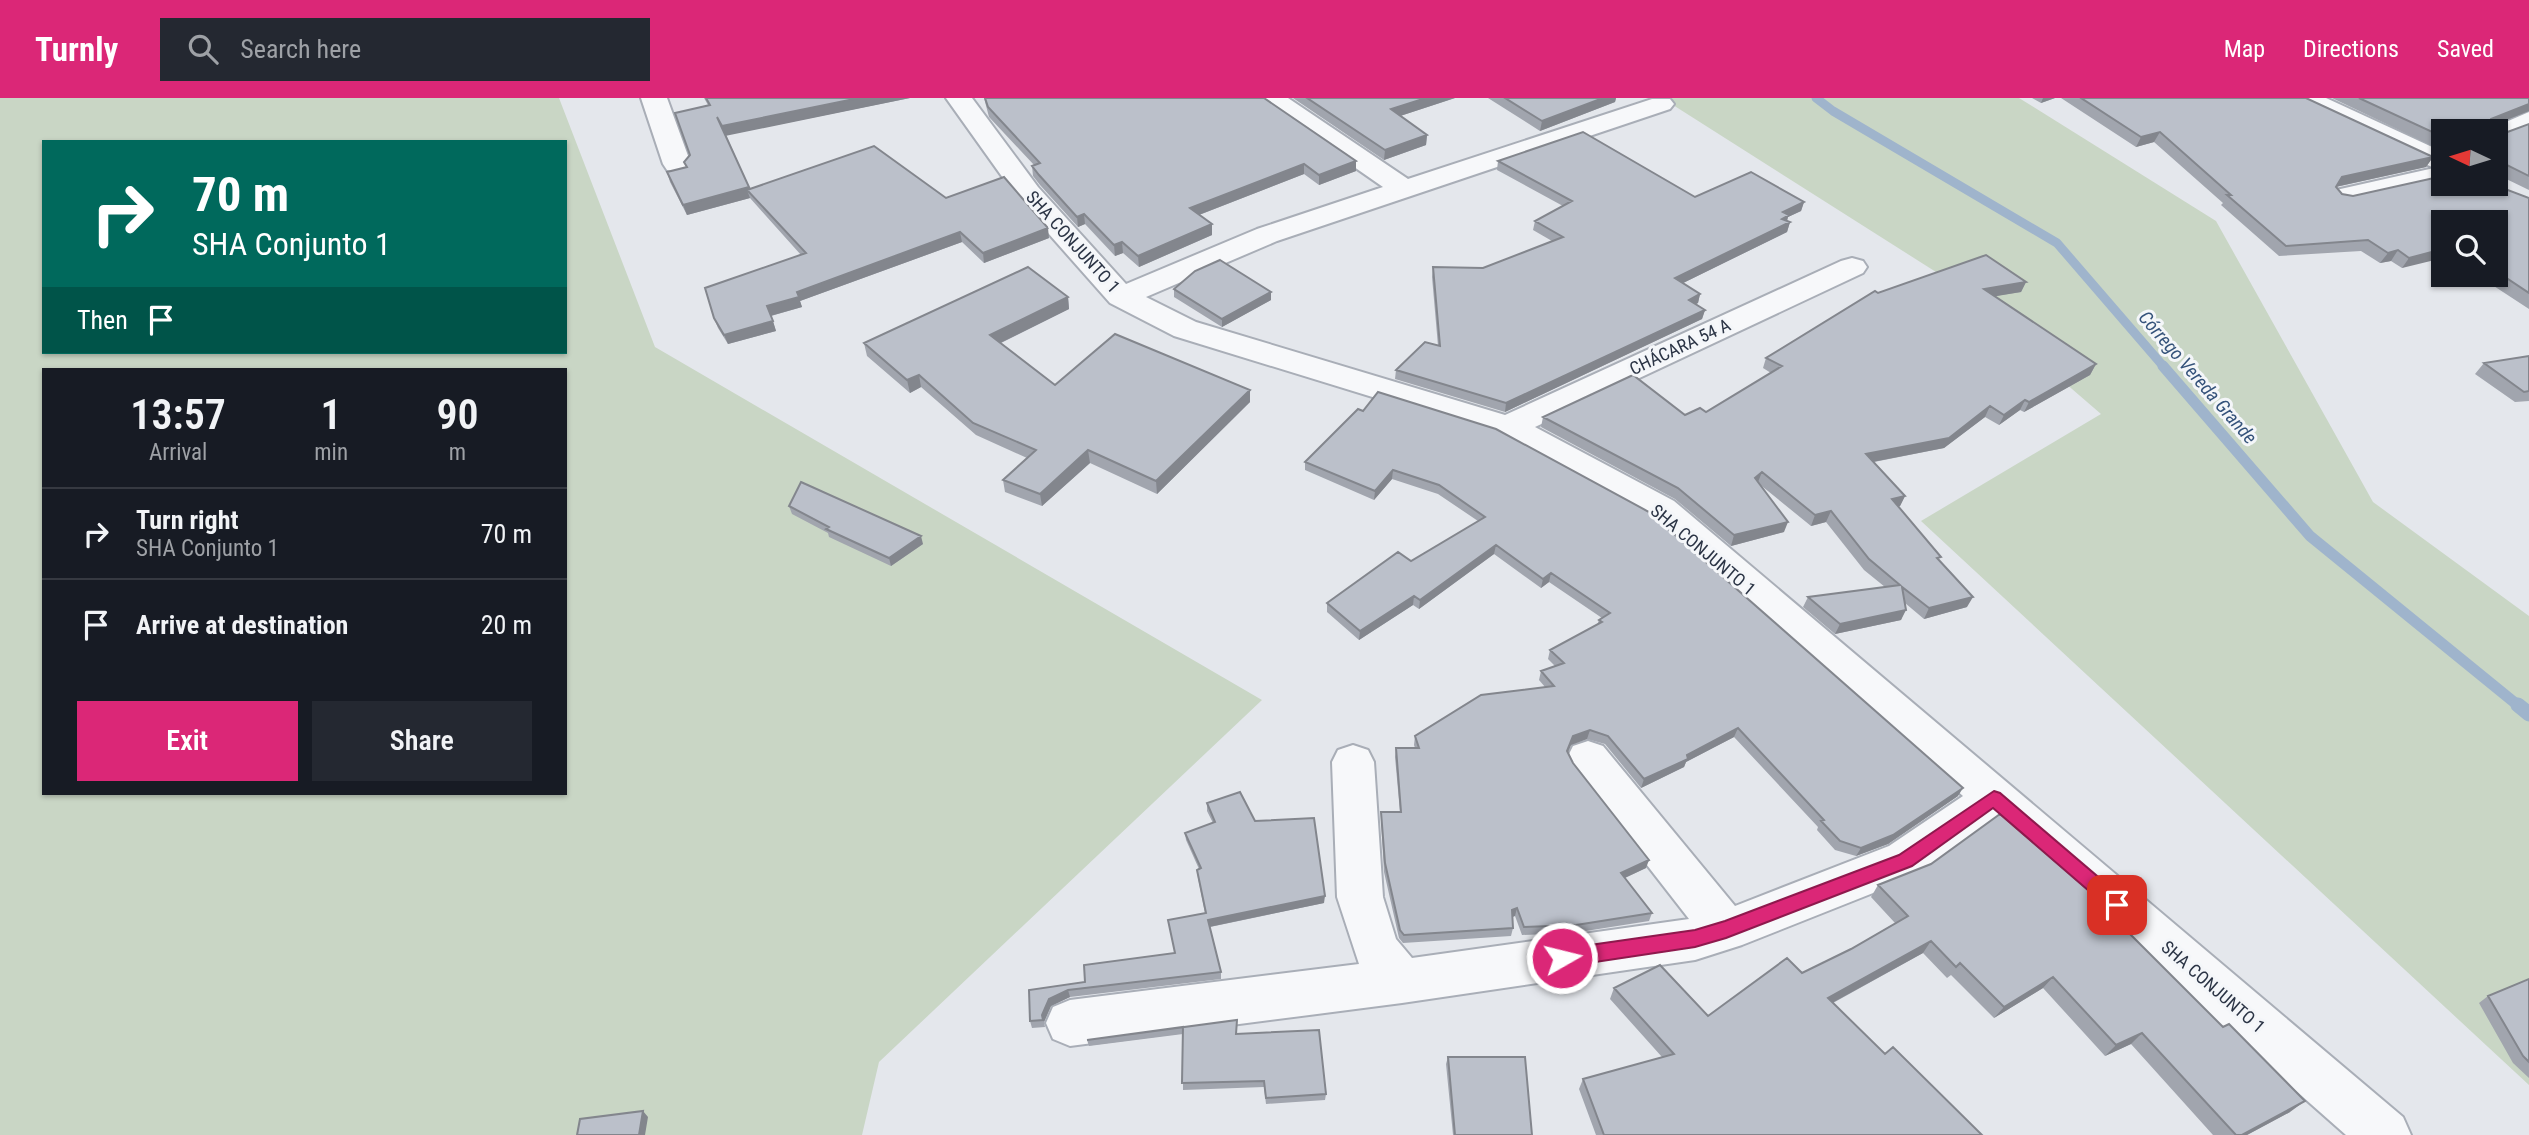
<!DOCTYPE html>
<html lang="en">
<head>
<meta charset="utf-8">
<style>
	body { margin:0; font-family:"Roboto Condensed",sans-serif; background:#242831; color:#f1f3f6; height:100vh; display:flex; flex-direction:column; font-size:26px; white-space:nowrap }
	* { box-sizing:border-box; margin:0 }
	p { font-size:23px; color:#9ea1a6 }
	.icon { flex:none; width:38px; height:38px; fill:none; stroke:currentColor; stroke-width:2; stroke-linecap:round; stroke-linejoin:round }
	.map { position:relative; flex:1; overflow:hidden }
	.panel { position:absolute; left:42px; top:270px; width:525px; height:427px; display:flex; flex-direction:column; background:#171b24; border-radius:0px; box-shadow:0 2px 5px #0004 }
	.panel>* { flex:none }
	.banner { position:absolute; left:42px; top:42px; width:525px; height:214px; border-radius:0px; box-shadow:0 2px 5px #0004; background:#00695c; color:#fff; overflow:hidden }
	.needle { width:46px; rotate:274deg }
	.tools { position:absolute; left:2431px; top:21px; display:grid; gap:14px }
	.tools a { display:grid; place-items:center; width:77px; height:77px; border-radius:0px; background:#171b24; box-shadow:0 2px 5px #0004; font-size:35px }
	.pin { position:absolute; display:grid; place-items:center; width:60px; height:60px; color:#fff; margin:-30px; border-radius:14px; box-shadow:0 4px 10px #0006 }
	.me { position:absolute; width:77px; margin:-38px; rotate:82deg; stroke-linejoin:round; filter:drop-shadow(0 0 5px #0008) }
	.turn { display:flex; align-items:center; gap:24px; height:147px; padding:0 35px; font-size:32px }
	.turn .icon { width:91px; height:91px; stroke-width:2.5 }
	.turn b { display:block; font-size:49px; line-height:60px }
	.then { display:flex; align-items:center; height:66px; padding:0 35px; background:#0003; gap:14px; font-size:26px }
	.eta { display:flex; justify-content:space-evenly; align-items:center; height:119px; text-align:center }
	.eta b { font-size:42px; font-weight:600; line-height:49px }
	.primary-button { display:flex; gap:14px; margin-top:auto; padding:14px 35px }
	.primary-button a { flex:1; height:80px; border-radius:0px; background:#db2777; color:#fff; font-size:28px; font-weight:600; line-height:80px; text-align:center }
	.primary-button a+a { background:#242831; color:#f1f3f6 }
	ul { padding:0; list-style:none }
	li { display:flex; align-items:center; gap:21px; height:91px; padding:0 35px; border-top:2px solid #363941 }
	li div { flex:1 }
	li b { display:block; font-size:26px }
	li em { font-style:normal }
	header { display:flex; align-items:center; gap:42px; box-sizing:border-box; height:98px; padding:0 35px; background:#db2777; color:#fff }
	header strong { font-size:33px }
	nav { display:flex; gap:38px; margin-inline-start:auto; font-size:24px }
	.search { width:490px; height:63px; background:#242831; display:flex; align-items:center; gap:18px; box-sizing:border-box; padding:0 24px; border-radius:0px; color:#9ea1a6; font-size:26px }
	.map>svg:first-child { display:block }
	.green { fill:#c9d6c5; fill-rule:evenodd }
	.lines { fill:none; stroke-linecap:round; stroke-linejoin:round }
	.stream-far2 { stroke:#9fb4cc; stroke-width:9 }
	.stream-far1 { stroke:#9fb4cc; stroke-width:11 }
	.stream { stroke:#9fb4cc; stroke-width:15 }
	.street-casing { stroke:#a9aeb7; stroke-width:4 }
	.street { fill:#f7f8fa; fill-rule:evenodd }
	.wall { fill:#a1a5ae }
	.shaded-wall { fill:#83868d }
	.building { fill:#bbc0ca; stroke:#83868d; stroke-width:2 }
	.route { fill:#db2777; stroke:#8e194d; stroke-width:2 }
	.labels { text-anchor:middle; stroke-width:6; stroke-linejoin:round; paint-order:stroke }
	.street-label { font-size:18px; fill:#2b3445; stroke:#f4f6f9 }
	.water-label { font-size:19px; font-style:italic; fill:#34527a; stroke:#f4f6f9 }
</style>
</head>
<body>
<header>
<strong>Turnly</strong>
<div class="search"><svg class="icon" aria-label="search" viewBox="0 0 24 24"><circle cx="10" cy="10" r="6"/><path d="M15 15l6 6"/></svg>Search here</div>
<nav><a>Map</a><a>Directions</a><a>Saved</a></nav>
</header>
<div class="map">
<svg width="2529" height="1037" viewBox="0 0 2529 1037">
	<rect width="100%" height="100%" fill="#e4e7ec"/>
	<path class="green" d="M0,0H559L655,249L1262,602L879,964L862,1037H0ZM44,44H565V254H44ZM44,271H565V695H44Z
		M1662,0H2019L2216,123L2373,404L2529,518V987L1921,423L2101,316L1936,174Z"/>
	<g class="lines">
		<path class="stream-far2" d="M1816,0L1833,13L2057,145L2164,269"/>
		<path class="stream-far1" d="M2163,268L2310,438L2520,609"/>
		<path class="stream" d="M2518,607L2529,616"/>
		<defs>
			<path id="street" d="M641,0H667L691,66L687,72L677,74L667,72L663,66Z
				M946,0H972L1038,89L1126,186L1257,131L1383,89L1262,5L1258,0H1288L1408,81L1652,1H1670L1674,6L1670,11L1277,143L1146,199L1196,224L1505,317L1841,163L1852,160L1863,163L1867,169L1863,175L1535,329L1674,403L2403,1019L2411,1037H2346L1992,725L1921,776L1742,847L1695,862L1402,905L1070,948L1053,941L1046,925L1053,909L1070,902L1359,866L1337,799L1332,664L1338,652L1353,647L1368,652L1374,664L1383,799L1396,841L1412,860L1689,821L1573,672L1567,660L1573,648L1588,643L1603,648L1735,808L1889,748L1963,698L1648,421L1496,337L1174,238L1110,205L1018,101Z
				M2292,0H2326L2443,54V84L2346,106L2336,104L2332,98L2336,92L2434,70L2296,5Z
				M2529,14V31L2496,44V33H2485Z"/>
		</defs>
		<use href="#street" class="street-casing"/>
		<use href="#street" class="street"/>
	</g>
	<path class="wall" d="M704,0H910L726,37L750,91L946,100L1049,140L984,165L962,144L800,203L802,209L771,218L776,233L728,246L718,230L714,220L801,157L750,100L687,117L670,84L667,74L686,69L684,64L690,57L708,7Z
		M984,0H1264L1356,73L1319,87L1304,76L1199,117L1212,137L1139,169L1123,155L1115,158L1085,126L1078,129L1040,87L1033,78L1032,68L1034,67L989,19Z
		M1293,0H1455L1400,18L1427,37L1426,47L1384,62Z
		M1488,0H1616L1615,4L1540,33Z
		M2032,0H2055L2041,5Z
		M2061,0H2306L2433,59L2426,69L2336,89L2342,96L2353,98L2529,100V211L2477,177H2496V124L2402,170L2391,163L2380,165L2361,153L2279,158L2221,107L2223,105L2154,44L2136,49Z
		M2332,0H2529V13L2498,25L2502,36L2529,26V92L2498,77L2496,80V33H2443V53Z
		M1498,63L1695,99L1804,104L1801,113L1788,119L1787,123L1790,124L1787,134L1683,185L1700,196L1698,205L1696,206L1705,212L1702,221L1505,314L1395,281L1396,272L1438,248L1432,179L1433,169L1483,170L1552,143L1533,132L1535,123L1563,108L1497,72Z
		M2026,184L2021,194L1995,198L2096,266L2090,277L2024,314L2020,312L1999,327L1985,319L1944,350L1874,364L1905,398L1900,408H1898L1939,463L1967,509L1924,521L1905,505L1901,522L1835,536L1803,509L1808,499L1885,489L1864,472L1826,424L1811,428L1758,385L1784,434L1731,448L1675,401L1541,329L1543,319L1685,317L1706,314L1771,275L1763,270L1766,260L1878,195Z
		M1174,191L1271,194V202L1222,229L1174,199Z
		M1068,199L1069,211L1001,245L1055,287L1250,292V304L1157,396L1090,365L1042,408L1005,394L1003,382L1027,360L976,337L921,289L910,295L867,258L864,245Z
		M2529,258V303L2515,304L2475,276L2484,265Z
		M1358,311L1958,698L1888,746L1856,758L1835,752L1817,732L1818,729L1734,639L1686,664L1684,669L1641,690L1605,646L1587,641L1571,647L1568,654L1573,665L1646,770L1625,780L1652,815L1649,823L1573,835L1522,837L1515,818L1512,819L1513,830L1511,838L1403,845L1399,840L1384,774L1381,722V714H1400L1395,659L1396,650H1415L1414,647L1415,638L1545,589L1539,582L1541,573L1555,568L1548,561L1550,552L1597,527L1599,522L1602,520L1549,484L1541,490L1494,456L1419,511L1413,507L1359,542L1327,514V505L1411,463L1478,423L1438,396L1392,381L1374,402L1305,372V364Z
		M789,408L923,446L891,468L829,439L828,435L792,416Z
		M1207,705L1255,723L1324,805L1210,829L1221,874V881L1070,899L1051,908L1044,924L1045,929L1032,930L1030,923L1029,892L1085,884L1175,855L1168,822L1205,815L1198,780L1197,772L1199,771L1186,742L1185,735L1213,725L1207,713Z
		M1878,787L2121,828L2290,1014L2247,1037H2213L2131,946L2105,958L2043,890L1994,920L1951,877L1947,880L1923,855L1833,905L1885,956L1982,1037H1596L1579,991L1583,981L1662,959L1610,901L1614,890L1708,918L1802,875L1851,851L1895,825L1871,799Z
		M2529,881V980L2513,965L2479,905L2488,898Z
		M1237,922V936L1326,996L1325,1002L1266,1006L1264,989L1183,992V936L1089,948L1087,942Z
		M1448,959L1532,1037H1453L1446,966Z"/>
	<path class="shaded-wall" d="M859,0H910L725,38L722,28Z
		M1426,0H1455L1391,21V11Z
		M1603,0H1616L1615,4L1540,33L1542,23Z
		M2043,0H2055L2041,5Z
		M2529,6V13L2484,31L2491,21Z
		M2160,34L2154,44L2136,49L2141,39Z
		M1427,37L1426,47L1384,62L1385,52Z
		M2433,59L2426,69L2335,89L2342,79Z
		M1356,63V73L1319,87V77Z
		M1304,66V76L1191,120L1190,110Z
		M749,89L751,96L747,92L750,100L687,117L683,107Z
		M1804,104L1801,113L1788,119L1786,126L1790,124L1787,134L1673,190L1675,180L1783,114Z
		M1084,116L1085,126L1078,129L1077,119Z
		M1212,126V137L1139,169L1138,158Z
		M1048,130L1049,140L984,165L983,155Z
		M960,134L962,144L800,203L802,209L770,218L767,208L797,194Z
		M1122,144L1123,155L1115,158L1114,147Z
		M2443,151V160L2402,170L2409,160Z
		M2398,152L2391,163L2380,165L2388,155Z
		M2026,184L2021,194L1979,201L1984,191Z
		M1271,194V202L1222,229V221Z
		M1700,196L1698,205L1686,211L1689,202Z
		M1068,199L1069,211L992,249L990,237Z
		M1705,212L1702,221L1505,314L1506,305Z
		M773,223L776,233L728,246L724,237Z
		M2096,266L2090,277L2024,314L2029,304Z
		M919,277L921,289L910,295L907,282Z
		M1250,292V304L1157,396L1156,383Z
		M2025,302L2020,312L1999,327L2004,317Z
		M1990,308L1985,319L1944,350L1862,366L1866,356Z
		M1088,352L1090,365L1042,408L1040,396Z
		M1393,372L1392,381L1374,402L1375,393Z
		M1762,374L1758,384L1755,380Z
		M1905,398L1900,408L1887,411L1892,401Z
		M1831,413L1826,424L1811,428L1815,417Z
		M1788,424L1784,434L1731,448L1734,437Z
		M921,438L923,446L891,468L889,460Z
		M1496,447L1494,456L1419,511L1420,502Z
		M1551,475L1549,484L1541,490L1543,481Z
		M1414,498L1413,507L1359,542L1360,533Z
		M1973,499L1967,509L1924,521L1929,510Z
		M1906,512L1901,522L1835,536L1840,526Z
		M1738,630L1734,639L1686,664L1684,669L1641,690L1644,681L1687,657Z
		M1590,632L1587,641L1571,647L1565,661L1573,638Z
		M1963,690L1958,698L1888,746L1856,758L1861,750Z
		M1649,762L1646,770L1618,783L1621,775Z
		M1325,798L1324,805L1209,829L1208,822Z
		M1517,810L1515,818L1509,820L1512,812Z
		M1931,843L1923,855L1821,911L1828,900Z
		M2053,879L2043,890L1994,920L2004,909Z
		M1068,892L1070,899L1051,908L1044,924L1042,917L1049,901Z
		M2142,935L2131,946L2105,958L2116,947Z
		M2305,1003L2290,1014L2247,1037H2242Z
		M643,1013L648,1019L645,1037H639Z"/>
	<path class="building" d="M706,0H859L722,28L717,19L749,89L683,107L667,74L687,69L684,64L690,57L675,15L710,7Z
		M985,0H1264L1356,63L1319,77L1304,66L1190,110L1212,126L1138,158L1122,144L1114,147L1084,116L1077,119L1039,77L1032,68L1040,65L988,9Z
		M1307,0H1426L1391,11L1427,37L1385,52Z
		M1505,0H1603L1542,23Z
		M2081,0H2306L2433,59L2342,79L2336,89L2342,96L2353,98L2443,78V86H2492L2529,100V195L2496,173V124H2443V151L2409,160L2398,152L2388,155L2368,142L2286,148L2227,97H2231L2160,34L2141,39Z
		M2359,0H2529V6L2491,21L2490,25L2501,26L2502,36L2529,26V78L2505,66L2501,67V73L2496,74V33H2443V39Z
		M1583,34L1695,99L1751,74L1804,104L1783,114L1789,117L1782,121L1790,124L1675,180L1700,196L1689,202L1705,212L1506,305L1396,272L1425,244L1440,248L1433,169L1483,170L1563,139L1535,123L1572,103L1498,63Z
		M874,48L946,100L1004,79L1048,130L983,155L960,134L797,194L799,199L767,208L773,223L724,237L714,220L705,190L806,155L747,92Z
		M1986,157L2026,184L1984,191L2096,266L2029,304L2025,302L2004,317L1990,308L1949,340L1866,356L1905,398L1892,401L1941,459L1937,460L1973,499L1929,510L1902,489L1906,512L1840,526L1808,499L1900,487L1869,461L1831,413L1815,417L1762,374L1755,380L1788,424L1734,437L1678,390L1543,319L1633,277L1685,317L1700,310L1706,314L1782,268L1766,260L1875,193L1878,195Z
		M1220,162L1271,194L1222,221L1174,191L1195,173Z
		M1028,169L1068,199L990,237L1055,287L1115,236L1250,292L1156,383L1088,352L1040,396L1003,382L1036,352L973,325L919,277L907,282L864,245Z
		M2529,258V293L2524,294L2484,265Z
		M1378,294L1496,331L1649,414L1963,690L1893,737L1861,750L1840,743L1821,723L1824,722L1738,630L1687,657L1688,661L1644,681L1608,638L1590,632L1573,638L1567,653L1573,665L1649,762L1621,775L1652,815L1576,827L1524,829L1517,810L1512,812L1513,830L1404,837L1400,832L1385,765L1381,714H1401L1396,650H1419L1415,638L1481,597L1554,588L1541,573L1564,565L1550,552L1602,524L1599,522L1610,515L1551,475L1543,481L1496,447L1420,502L1414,498L1360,533L1327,505L1398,454L1411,463L1485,419L1439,387L1393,372L1375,393L1305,364L1358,311L1363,313Z
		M801,384L921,438L889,460L826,431L829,429L789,408Z
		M1240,694L1255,723L1314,720L1325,798L1208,822L1221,874L1068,892L1049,901L1042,917L1043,922L1030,923L1029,892L1085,884L1084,867L1175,855L1168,822L1206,815L1197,772L1201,770L1185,735L1215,724L1207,705Z
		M2000,716L2125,824L2121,827L2223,929L2229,926L2305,1003L2242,1037H2236L2142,935L2116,947L2053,879L2004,909L1960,865L1956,869L1931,843L1828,900L1885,956L1893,949L1982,1037H1604L1583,981L1674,956L1614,890L1660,867L1708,918L1787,860L1802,875L1851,851L1908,818L1878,787L1931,766Z
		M2529,881V964L2523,958L2488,898Z
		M1237,922L1236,936L1319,932L1326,996L1266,1000L1264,983L1182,985L1183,929L1087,942Z
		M1448,959H1525L1532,1037H1455Z
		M643,1013L639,1037H577L580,1021Z"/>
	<path class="route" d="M1994,693L2000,695L2124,801L2127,807L2124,812L2117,815L2111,812L1993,710L1912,768L1726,840L1695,849L1562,869L1555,866L1552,860L1555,854L1562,851L1695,832L1725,823L1899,757Z"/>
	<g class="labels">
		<g class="street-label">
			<text transform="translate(1073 144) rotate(48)" y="6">SHA CONJUNTO 1</text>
			<text transform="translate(1680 249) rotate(-25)" y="6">CHÁCARA 54 A</text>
			<text transform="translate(1703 452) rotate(40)" y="6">SHA CONJUNTO 1</text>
			<text transform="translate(2213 889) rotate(41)" y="6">SHA CONJUNTO 1</text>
		</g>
		<g class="water-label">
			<text transform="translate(2198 279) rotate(49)" y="7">Córrego Vereda Grande</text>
		</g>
	</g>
</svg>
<div class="tools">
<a><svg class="needle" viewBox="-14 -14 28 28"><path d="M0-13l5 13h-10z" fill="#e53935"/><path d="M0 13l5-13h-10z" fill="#9ea1a6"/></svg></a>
<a><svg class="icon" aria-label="search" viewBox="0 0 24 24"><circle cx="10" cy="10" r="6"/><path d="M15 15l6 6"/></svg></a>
</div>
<div class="pin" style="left:2117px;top:807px;background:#d93025"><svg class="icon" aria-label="arrive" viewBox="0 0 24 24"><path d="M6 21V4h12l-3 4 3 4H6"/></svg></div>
<svg class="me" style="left:1562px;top:860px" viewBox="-20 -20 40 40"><circle r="17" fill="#db2777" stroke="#fff" stroke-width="3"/><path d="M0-11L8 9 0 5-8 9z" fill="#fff"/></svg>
<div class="banner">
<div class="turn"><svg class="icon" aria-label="right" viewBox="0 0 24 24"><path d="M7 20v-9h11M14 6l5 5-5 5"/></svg><div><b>70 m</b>SHA Conjunto 1</div></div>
<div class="then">Then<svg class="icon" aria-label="arrive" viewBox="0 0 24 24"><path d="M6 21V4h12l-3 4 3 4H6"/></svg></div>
</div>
<section class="panel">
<div class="eta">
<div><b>13:57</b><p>Arrival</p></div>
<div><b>1</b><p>min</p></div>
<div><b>90</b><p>m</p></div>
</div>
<ul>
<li><svg class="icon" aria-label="right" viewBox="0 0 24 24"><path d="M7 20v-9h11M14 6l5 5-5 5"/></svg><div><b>Turn right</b><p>SHA Conjunto 1</p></div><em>70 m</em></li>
<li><svg class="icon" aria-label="arrive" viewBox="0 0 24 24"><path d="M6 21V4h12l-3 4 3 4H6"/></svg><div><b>Arrive at destination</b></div><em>20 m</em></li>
</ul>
<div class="primary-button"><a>Exit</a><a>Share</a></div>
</section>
</div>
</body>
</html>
